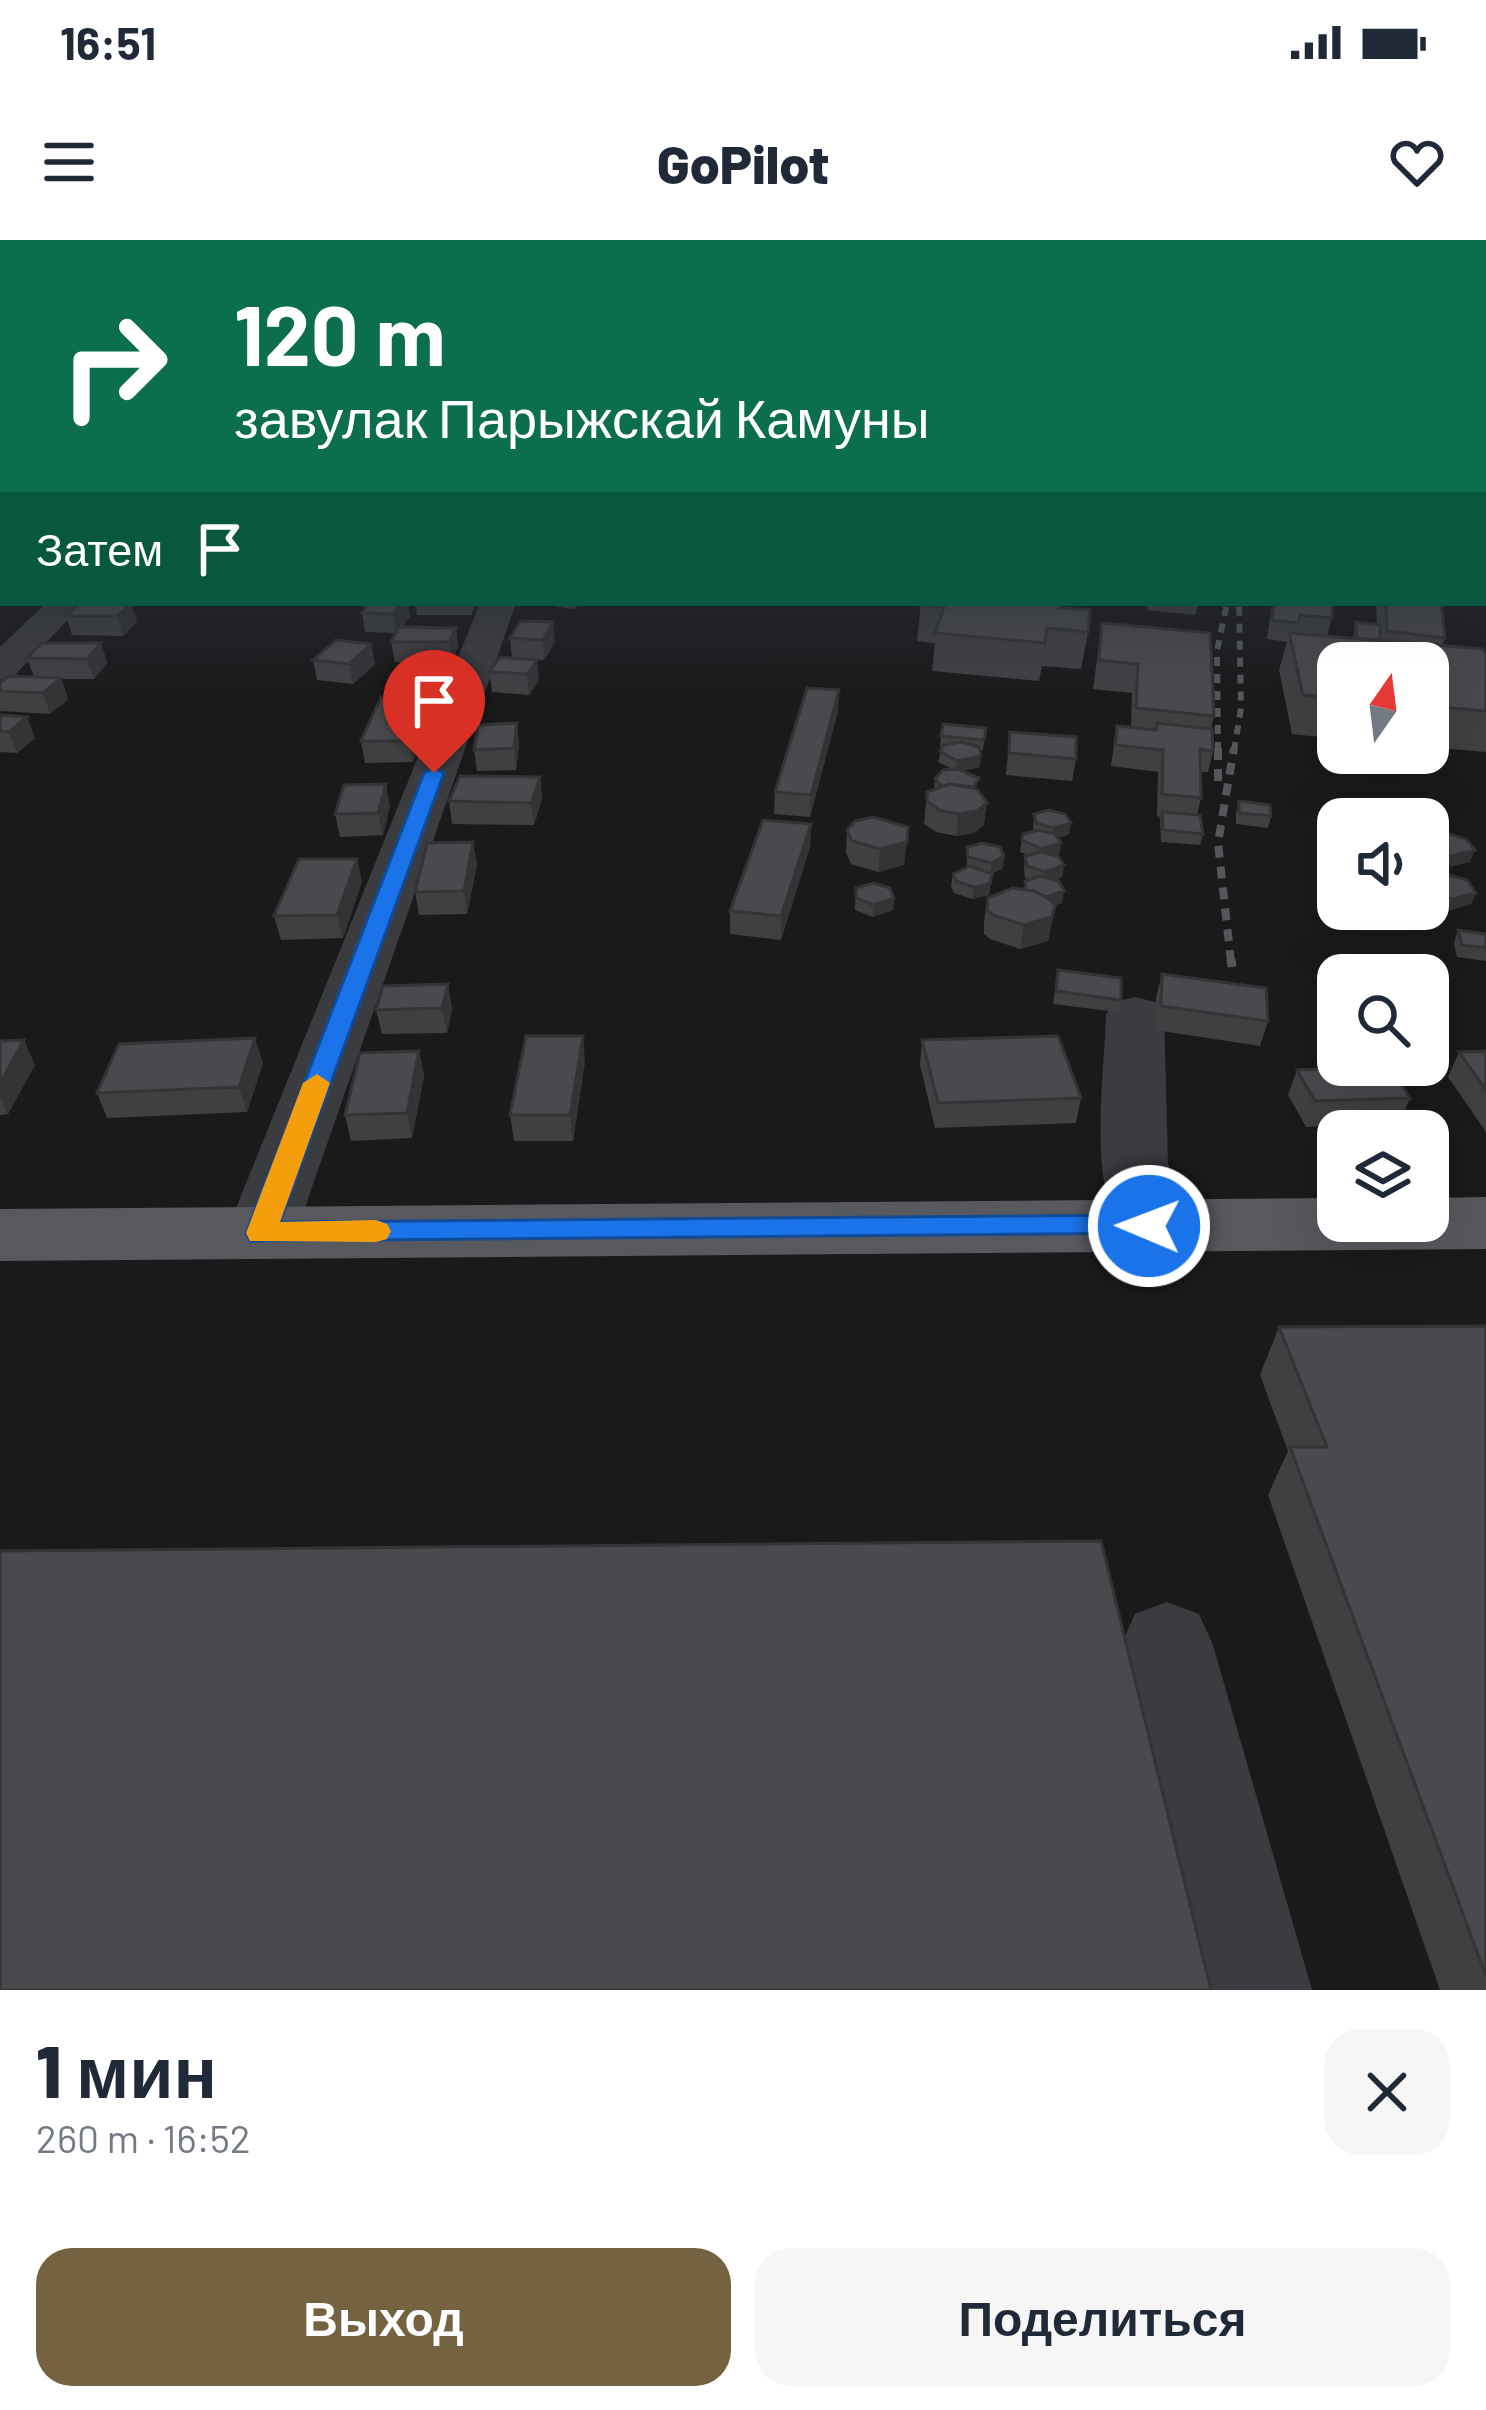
<!DOCTYPE html>
<html lang="ru">
<head>
<meta charset="utf-8">
<style>
	body { margin:0; font-family:Barlow,sans-serif; background:#f6f6f7; color:#1f2937; height:100vh; display:flex; flex-direction:column; font-size:45px; white-space:nowrap }
	* { box-sizing:border-box; margin:0 }
	p { font-size:39px; color:#747a83 }
	.icon { flex:none; width:66px; height:66px; fill:none; stroke:currentColor; stroke-width:2; stroke-linecap:round; stroke-linejoin:round }
	.map { position:relative; height:1750px; overflow:hidden }
	.details { display:flex; flex-direction:column; background:#fff; flex:1 }
	.details>* { flex:none }
	.hud { position:absolute; left:0px; top:0px; width:1488px; height:366px; box-shadow:0 12px 48px #0002; background:#0b6e4f; color:#fff; overflow:hidden }
	.needle { width:78px; rotate:14deg }
	.fabs { position:absolute; left:1317px; top:402px; display:grid; gap:24px }
	.fabs a { display:grid; place-items:center; width:132px; height:132px; border-radius:24px; background:#fff; box-shadow:0 12px 48px #0002; font-size:60px }
	.pin { position:absolute; display:grid; place-items:center; width:102px; height:102px; color:#fff; margin:-123px -51px; border-radius:50% 50% 50% 0; rotate:-45deg; box-shadow:0 0 12px #0007 }
	.pin .icon { rotate:45deg }
	.me { position:absolute; width:132px; margin:-66px; rotate:271deg; stroke-linejoin:round; filter:drop-shadow(0 0 9px #0008) }
	.turn { display:flex; align-items:center; gap:42px; height:252px; padding:0 36px; font-size:54px }
	.turn .icon { width:156px; height:156px; stroke-width:2.5 }
	.turn b { display:block; font-size:84px; line-height:102px }
	.then { display:flex; align-items:center; height:114px; padding:0 36px; background:#0003; gap:24px; font-size:45px }
	.round { display:grid; place-items:center; flex:none; width:126px; height:126px; border-radius:36px; background:#f6f6f7 }
	.overview { display:flex; align-items:center; justify-content:space-between; height:204px; padding:0 36px }
	h1 { font-size:72px; font-weight:800; line-height:90px }
	.button { display:flex; gap:24px; margin-top:auto; padding:24px 36px }
	.button a { flex:1; height:138px; border-radius:36px; background:#756241; color:#fff; font-size:48px; font-weight:800; line-height:138px; text-align:center }
	.button a+a { background:#f6f6f7; color:#1f2937 }
	.status { display:flex; justify-content:space-between; align-items:center; height:84px; padding:0 60px; background:#fff; direction:ltr }
	.status svg { height:33px; fill:currentColor }
	header { display:flex; justify-content:space-between; align-items:center; height:156px; padding:0 36px; background:#fff; font-size:54px; font-weight:800 }
	.map>svg:first-child { display:block }
	.lines { fill:none; stroke-linecap:round; stroke-linejoin:round }
	.minor { fill:#3b3c40; fill-rule:evenodd }
	.major { fill:#57595f; fill-rule:evenodd }
	.rail-far2 { stroke:#54565b; stroke-width:6; stroke-dasharray:9 8; stroke-linecap:butt }
	.rail-far1 { stroke:#54565b; stroke-width:8; stroke-dasharray:12 9; stroke-linecap:butt }
	.rail { stroke:#54565b; stroke-width:9; stroke-dasharray:15 12; stroke-linecap:butt }
	.wall { fill:#3f4042 }
	.shaded-wall { fill:#333436 }
	.building { fill:#494a4d; stroke:#333436; stroke-width:3 }
	.route { fill:#1a73e8; stroke:#114b97; stroke-width:3 }
	.slow { fill:#f59e0b }
</style>
</head>
<body>
<div class="status"><b>16:51</b><svg viewBox="0 0 49 12"><path d="M0 12V9h3v3zM5 12V6h3v6zM10 12V3h3v9zM15 12V0h3v12zM26 1h20v11H26zM47 4h2v5h-2z"/></svg></div>
<header><svg class="icon" aria-label="menu" viewBox="0 0 24 24"><path d="M4 6h16M4 12h16M4 18h16"/></svg>GoPilot<svg class="icon" aria-label="heart" viewBox="0 0 24 24"><path d="M12 20l-8-8c-3-5 5-10 8-4 3-6 11-1 8 4z"/></svg></header>
<div class="map">
<svg width="1486" height="1750" viewBox="0 0 1486 1750">
	<rect width="100%" height="100%" fill="#1a1a1b"/>
	<g class="lines">
		<path class="minor" d="M46,363H84L14,436L0,440V407Z
			M480,363H516L296,993L286,1011L261,1018L236,1011L226,993Z
			M1135,757L1155,762L1164,774L1168,923L1183,986L1173,1004L1149,1011L1125,1004C1087,939 1104,846 1106,774L1115,762Z
			M1167,1362L1199,1374L1213,1405L1312,1750H1202L1121,1405L1135,1374Z"/>
		<path class="major" d="M1486,957V1009L0,1021V969L1338,958V981H1428V958Z"/>
		<path class="rail-far2" d="M1218,511L1217,411L1227,363
			M1234,511L1241,468L1239,363"/>
		<path class="rail-far1" d="M1218,508V543
			M1231,722L1218,603L1234,508"/>
		<path class="rail" d="M1231,719L1232,727"/>
	</g>
	<path class="wall" d="M0,233H3V256H0Z
		M80,363L137,382L123,396L72,395L66,376Z
		M370,363H408L410,377L401,387L456,388L458,407L452,422H395L391,402L396,393L365,392L362,373Z
		M415,363H476L471,375H417Z
		M533,363H580L574,369Z
		M921,363L1060,368L1088,392L1081,429L1042,426L1039,441L932,431L935,403L917,401Z
		M1148,363H1198L1195,375L1147,370Z
		M1272,363H1332V378L1327,396L1353,398L1356,382L1377,384L1376,363H1441L1445,398L1442,406L1486,415V512L1428,507V423H1338V499L1292,494L1279,430L1287,402L1267,399Z
		M1102,383L1214,476L1211,488L1213,511L1208,532H1200L1201,558L1197,575L1203,594L1200,605L1161,602L1160,577L1157,576L1158,532L1111,526L1117,486L1131,488L1132,453L1093,449Z
		M510,398L555,402L544,420L512,418Z
		M101,403L107,423L94,439H61L68,459L50,474L0,471V443L34,437L27,418Z
		M371,404L375,424L353,444L317,440L313,420Z
		M500,417L539,440L529,455L492,452L489,432Z
		M839,450L838,471L810,577L774,574L775,552Z
		M0,475L35,498L17,513L0,512Z
		M430,477L413,522L365,523L361,501Z
		M517,483L519,505L516,530L477,531L474,510Z
		M986,488L983,510H980V527L962,531L977,549L984,585L974,593L956,596L936,592L924,584L927,552L934,550L935,539L952,529L938,522L942,507H940L941,496Z
		M1010,492L1076,519L1072,541L1006,535Z
		M540,537L542,559L534,585L452,584L449,561Z
		M1239,561L1271,576L1268,588L1236,584V573Z
		M390,566L383,595L340,597L335,574Z
		M1034,574L1069,594L1058,598L1061,603L1059,615H1056L1064,625L1062,637L1055,640L1062,663L1055,665L1048,701L1020,709L990,699L984,694V681L988,658L1023,650L1025,641L1030,639L1025,638L1024,628L1025,616L1028,615L1020,612L1023,594L1033,591Z
		M1320,574L1338,579V599L1318,597L1317,586Z
		M811,584L810,607L781,700L730,694V671Z
		M908,587L904,625L878,632L851,624L846,613L847,590Z
		M1428,596L1470,622L1447,627L1428,619Z
		M473,602L477,625L467,674L419,675L415,652Z
		M967,607L1004,616L1003,628L991,634L989,655L972,659L954,653L951,646L953,634L967,628Z
		M357,619L362,642L343,698L281,700L274,676Z
		M1428,636L1476,653L1471,664L1447,671L1428,661Z
		M856,648L894,658L893,670L873,677L855,670Z
		M1458,690L1486,694V721L1457,717L1454,703Z
		M1058,730L1121,760L1118,772L1053,764Z
		M1162,734L1268,781L1260,806L1155,790L1156,758Z
		M448,744L452,769L447,793L382,794L376,770Z
		M922,800L1081,858L1076,883L935,888L920,825Z
		M0,801L35,825L8,874L0,875Z
		M419,811L424,836L412,898L351,901L345,875Z
		M1486,811V892L1448,837L1459,812Z
		M585,821L573,901H514L510,875Z
		M263,823L247,872L107,878L97,853Z
		M1297,830L1410,858L1400,883L1306,887L1288,855Z
		M1486,1086V1750H1440L1268,1255L1288,1211L1260,1135L1279,1087Z"/>
	<path class="shaded-wall" d="M131,363L137,382L123,396L117,376Z
		M402,363H408L410,377L396,393L393,374Z
		M553,382L555,402L544,420L543,400Z
		M456,388L458,407L452,422L449,402Z
		M101,403L107,423L94,439L87,419Z
		M371,404L375,424L353,444L349,424Z
		M537,420L539,440L529,455L527,434Z
		M61,438L68,459L50,474L43,453Z
		M839,450L838,471L810,577L811,555Z
		M427,457L430,477L413,522L409,501Z
		M27,477L35,498L17,513L9,492Z
		M517,483L519,505L516,530L514,508Z
		M981,516L980,527L956,532L957,521Z
		M540,537L542,559L534,585L531,563Z
		M386,544L390,566L383,595L378,573Z
		M987,563L984,585L974,593L956,596L958,574Z
		M1071,583L1069,594L1051,600L1053,588Z
		M811,584L810,607L781,700V676Z
		M473,602L477,625L467,674L464,651Z
		M907,602L904,625L878,632L880,609Z
		M1061,603L1059,615L1040,621L1042,609Z
		M1475,610L1470,622L1447,627L1451,616Z
		M1004,616L1003,628L990,634L992,623Z
		M357,619L362,642L343,698L337,675Z
		M1064,625L1062,637L1043,644L1045,632Z
		M990,644L989,655L972,659L974,647Z
		M1064,651L1062,663L1043,670L1045,658Z
		M1476,653L1471,664L1447,671L1452,659Z
		M894,658L893,670L873,677L874,665Z
		M1055,666L1048,701L1020,709L1024,685Z
		M448,744L452,769L447,793L442,768Z
		M583,796L585,821L573,901L570,875Z
		M255,798L263,823L247,872L239,847Z
		M24,800L35,825L8,874L0,857V843Z
		M419,811L424,836L412,898L407,873Z"/>
	<path class="building" d="M1485,208H1486V273H1485Z
		M80,363H131L117,376H66Z
		M370,363H402L393,374L362,373Z
		M921,363H1060L1059,368L1090,370L1088,392L1047,388L1045,403L935,393L944,367L921,365Z
		M1274,363H1332V378L1300,375L1299,383L1272,380Z
		M1386,363H1441L1445,398L1387,391Z
		M521,381L553,382L543,400L510,398Z
		M1356,382L1380,385V400L1356,398Z
		M1102,383L1210,393L1214,476L1136,468L1138,424L1099,420Z
		M399,387L456,388L449,402H391Z
		M1289,393L1483,409L1486,415V471L1428,466V423H1338V458L1303,455Z
		M336,400L371,404L349,424L313,420Z
		M42,403H101L87,419L27,418Z
		M500,417L537,420L527,434L489,432Z
		M9,436L61,438L43,453L0,451V443Z
		M807,448L839,450L811,555L775,552Z
		M381,457H427L409,501H361Z
		M0,475L27,477L9,492L0,491Z
		M517,483L514,508L474,510L478,485Z
		M1157,483L1212,489L1213,511L1200,509L1201,558L1162,554L1163,510L1115,505L1117,486L1156,490Z
		M943,484L986,488L984,500L941,496Z
		M1010,492L1076,497V519L1009,513Z
		M961,502L979,507L981,516L957,521L940,511L943,505Z
		M957,529L979,538L974,547L949,544L944,546L940,545L935,539L943,530Z
		M460,536L540,537L531,563L449,561Z
		M386,544L378,573L335,574L344,545Z
		M949,544L977,549L987,563L977,571L958,574L939,570L927,561V552Z
		M1239,561L1270,565L1271,576L1239,573Z
		M1048,570L1065,574L1071,583L1053,588L1036,583L1034,574Z
		M1162,572L1200,575L1203,594L1163,590Z
		M1320,574L1353,578V579H1338V588L1322,586Z
		M873,577L908,587L907,602L880,609L852,601L847,590L855,581Z
		M763,580L811,584L781,676L730,671Z
		M1038,590L1055,594L1061,603L1042,609L1022,600L1023,594Z
		M1442,592L1466,599L1475,610L1451,616L1428,605V596Z
		M473,602L464,651L415,652L427,603Z
		M982,603L1000,607L1004,616L992,623L968,617L967,607Z
		M1041,612L1058,616L1064,625L1045,632L1027,626L1025,616Z
		M299,619H357L337,675L274,676Z
		M970,626L992,634L990,644L974,647L956,641L953,634Z
		M1443,633L1467,640L1476,653L1452,659L1428,647V636Z
		M1040,636L1059,641L1064,651L1046,657L1034,651L1026,650L1025,641Z
		M873,643L890,648L894,658L874,665L856,658V648Z
		M1012,648L1034,651L1051,660L1055,666L1052,677L1024,685L993,675L987,670L988,658Z
		M1458,690L1486,694V708L1462,705Z
		M1058,730L1121,738V760L1056,751Z
		M1162,734L1266,748L1268,781L1161,766Z
		M448,744L442,768L376,770L383,746Z
		M526,796H583L570,875H510Z
		M1058,796L1081,858L938,863L922,800Z
		M255,798L239,847L97,853L119,804Z
		M24,800L0,843V801Z
		M419,811L407,873L345,875L360,813Z
		M1486,811V850L1459,812Z
		M1390,827L1410,858L1315,861L1297,830Z
		M1486,1086V1736L1290,1207H1327L1279,1087Z
		M1101,1301L1211,1750H0V1311Z"/>
	<linearGradient id="sky" x2="0" y2="1"><stop stop-color="#0e0e0f"/><stop offset="0.46" stop-color="#383e4a"/><stop offset="1" stop-color="#383e4a" stop-opacity="0"/></linearGradient>
	<rect width="1486" height="453" fill="url(#sky)"/>
	<path class="route" d="M434,528L444,533L280,982L1149,975L1160,978L1164,986L1160,993L250,1001L246,993L424,533Z"/>
	<path class="slow" d="M317,834L330,843L280,982L376,980L387,984L391,991L387,999L376,1002L250,1001L246,993L303,843Z"/>
</svg>
<div class="fabs">
<a><svg class="needle" viewBox="-14 -14 28 28"><path d="M0-13l5 13h-10z" fill="#e53935"/><path d="M0 13l5-13h-10z" fill="#747a83"/></svg></a>
<a><svg class="icon" aria-label="sound" viewBox="0 0 24 24"><path d="M4 9h4l5-4v14l-5-4H4zM17 9q2 3 0 6"/></svg></a>
<a><svg class="icon" aria-label="search" viewBox="0 0 24 24"><circle cx="10" cy="10" r="6"/><path d="M15 15l6 6"/></svg></a>
<a><svg class="icon" aria-label="layers" viewBox="0 0 24 24"><path d="M12 4l9 5-9 5-9-5zM3 14l9 5 9-5"/></svg></a>
</div>
<div class="pin" style="left:434px;top:533px;background:#d93025"><svg class="icon" aria-label="arrive" viewBox="0 0 24 24"><path d="M6 21V4h12l-3 4 3 4H6"/></svg></div>
<svg class="me" style="left:1149px;top:986px" viewBox="-20 -20 40 40"><circle r="17" fill="#1a73e8" stroke="#fff" stroke-width="3"/><path d="M0-11L8 9 0 5-8 9z" fill="#fff"/></svg>
<div class="hud">
<div class="turn"><svg class="icon" aria-label="right" viewBox="0 0 24 24"><path d="M7 20v-9h11M14 6l5 5-5 5"/></svg><div><b>120 m</b>завулак Парыжскай Камуны</div></div>
<div class="then">Затем<svg class="icon" aria-label="arrive" viewBox="0 0 24 24"><path d="M6 21V4h12l-3 4 3 4H6"/></svg></div>
</div>
</div>
<section class="details">
<div class="overview"><div><h1>1 мин</h1><p>260 m · 16:52</p></div><a class="round"><svg class="icon" aria-label="close" viewBox="0 0 24 24"><path d="M6 6l12 12M18 6L6 18"/></svg></a></div>
<div class="button"><a>Выход</a><a>Поделиться</a></div>
</section>
</body>
</html>
